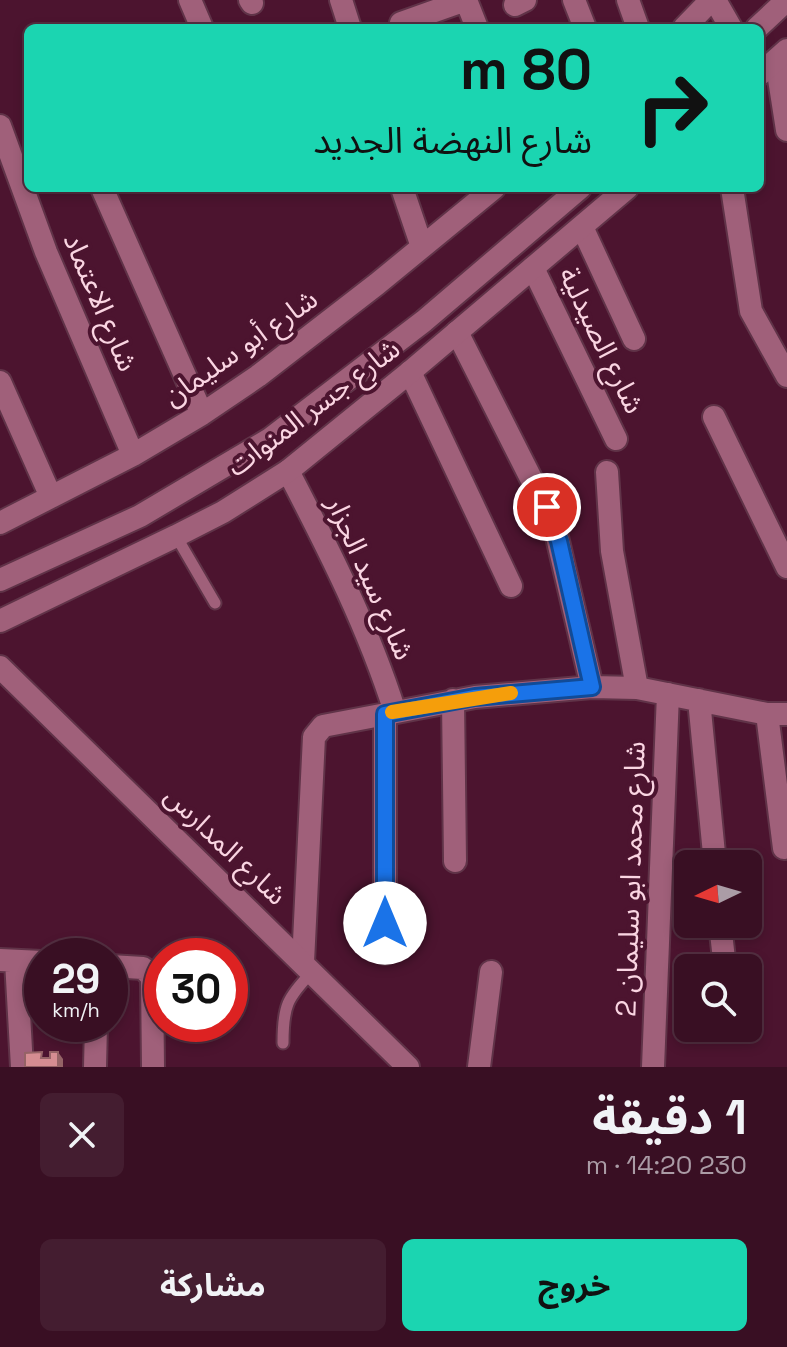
<!DOCTYPE html>
<html lang="ar">
<head>
<meta charset="utf-8">
<style>
	body { margin:0; font-family:"Space Grotesk","Noto Sans Arabic",sans-serif; background:#441d30; color:#f1f3f6; direction:rtl; height:100vh; display:flex; flex-direction:column; font-size:30px; white-space:nowrap }
	* { box-sizing:border-box; margin:0 }
	p { font-size:26px; color:#ab9ca6 }
	.icon { flex:none; width:44px; height:44px; fill:none; stroke:currentColor; stroke-width:2; stroke-linecap:round; stroke-linejoin:round }
	.map { position:relative; height:1067px; overflow:hidden; direction:ltr }
	.sheet { display:flex; flex-direction:column; background:#390f23; flex:1 }
	.sheet>* { flex:none }
	.top-card { position:absolute; left:24px; top:24px; width:740px; height:168px; border-radius:12px; box-shadow:0 4px 12px #0003,0 0 0 2px #532f41; direction:rtl; background:#1bd5b1; color:#111; overflow:hidden }
	.needle { width:52px; rotate:265deg }
	.controls { position:absolute; left:674px; top:850px; display:grid; gap:16px }
	.controls a { display:grid; place-items:center; width:88px; height:88px; border-radius:12px; background:#390f23; box-shadow:0 4px 12px #0003,0 0 0 2px #532f41; font-size:40px }
	.speed { position:absolute; left:24px; top:938px; display:flex; gap:16px; font-size:40px; font-weight:700; text-align:center }
	.speed>* { display:grid; place-content:center; width:104px; height:104px; border-radius:50%; background:#390f23; box-shadow:0 4px 12px #0003,0 0 0 2px #532f41; line-height:1 }
	.speed small { font-size:20px; font-weight:400 }
	.speed .limit { border:12px solid #d22; background:#fff; color:#111 }
	.pin { position:absolute; display:grid; place-items:center; width:68px; height:68px; color:#fff; margin:-34px; border:4px solid #fff; border-radius:50%; box-shadow:0 2px 8px #0007 }
	.me { position:absolute; width:88px; margin:-44px; rotate:0deg; stroke-linejoin:round; filter:drop-shadow(0 0 6px #0008) }
	.turn { display:flex; align-items:center; gap:28px; height:168px; padding:0 40px; font-size:36px }
	.turn .icon { width:104px; height:104px; stroke-width:2.5 }
	.turn b { display:block; font-size:56px; line-height:68px }
	.round { display:grid; place-items:center; flex:none; width:84px; height:84px; border-radius:12px; background:#441d30 }
	.head { display:flex; align-items:center; justify-content:space-between; height:136px; padding:0 40px }
	h1 { font-size:48px; font-weight:700; line-height:60px }
	.action { display:flex; gap:16px; margin-top:auto; padding:16px 40px }
	.action a { flex:1; height:92px; border-radius:12px; background:#1bd5b1; color:#111; font-size:32px; font-weight:700; line-height:92px; text-align:center }
	.action a+a { background:#441d30; color:#f1f3f6 }
	.map>svg:first-child { display:block }
	.lines { fill:none; stroke-linecap:round; stroke-linejoin:round }
	.service-casing { stroke:#603348; stroke-width:15 }
	.minor-casing { stroke:#603348; stroke-width:26 }
	.tertiary-casing { stroke:#603348; stroke-width:26 }
	.service { stroke:#a0607a; stroke-width:11 }
	.minor { stroke:#a0607a; stroke-width:22 }
	.tertiary { stroke:#a0607a; stroke-width:22 }
	.shaded-wall { fill:#956366 }
	.building { fill:#d58d92; stroke:#956366; stroke-width:2 }
	.route-casing { stroke:#114b97; stroke-width:20 }
	.route { stroke:#1a73e8; stroke-width:14 }
	.slow { stroke:#f59e0b; stroke-width:14 }
	.labels { text-anchor:middle; stroke-width:8; stroke-linejoin:round; paint-order:stroke }
	.street-label { font-size:28px; fill:#fad5e2; stroke:#4c142f }
</style>
</head>
<body>
<div class="map">
<svg width="787" height="1067" viewBox="0 0 787 1067">
	<rect width="100%" height="100%" fill="#4c142f"/>
	<g class="lines">
		<defs>
			<path id="service" d="M176,536L215,603
				M283,1043C283,1006 287,998 312,972"/>
			<path id="minor" d="M190,0L202,28
				M250,0L252,3
				M341,0L350,28
				M574,0L585,28
				M628,0L638,28
				M715,0L731,28
				M515,5L525,0
				M401,23L466,0L477,28
				M684,28L711,0
				M776,60L787,130
				M0,126L46,252L133,455
				M102,188L202,414
				M402,188L422,247
				M732,188L751,311L787,376
				M582,227L634,339
				M533,268L616,439
				M457,332L554,524L592,687
				M410,372L511,586
				M0,382L51,497
				M714,417L787,567
				M288,471C329,550 368,627 395,712
				M607,472L612,551L637,688
				M0,523L133,455L202,414L258,376L377,284L494,188
				M453,700L455,861
				M699,700L715,864
				M385,714V953
				M767,714L784,848
				M720,924L725,968
				M0,960L42,962
				M16,961L22,1067
				M303,962L314,737L323,726L475,697L592,687L637,688L767,714H787
				M110,966L143,968L152,977L153,1067
				M95,1067L96,1024
				M479,1067L491,972
				M653,1067L668,694"/>
			<path id="tertiary" d="M757,28L787,0
				M760,74L787,50
				M0,580L140,516L270,439L424,321L580,188
				M0,621L176,536L223,512L288,471L410,372L627,188
				M0,667L408,1067"/>
		</defs>
		<use href="#service" class="service-casing"/>
		<use href="#minor" class="minor-casing"/>
		<use href="#tertiary" class="tertiary-casing"/>
		<use href="#service" class="service"/>
		<use href="#minor" class="minor"/>
		<use href="#tertiary" class="tertiary"/>
	</g>
	<path class="shaded-wall" d="M58,1052L63,1059V1067H58Z"/>
	<path class="building" d="M42,1052L41,1058H50V1052H58V1067H25V1053Z"/>
	<g class="lines">
		<defs>
			<path id="route" d="M385,923V714L475,697L592,687L559,541L547,507"/>
		</defs>
		<use href="#route" class="route-casing"/>
		<use href="#route" class="route"/>
		<path class="slow" d="M392,712L511,693"/>
	</g>
	<g class="labels">
		<g class="street-label">
			<text transform="translate(101 302) rotate(67)" y="10">شارع الاعتماد</text>
			<text transform="translate(602 340) rotate(64)" y="10">شارع الصيدلية</text>
			<text transform="translate(240 347) rotate(-35)" y="10">شارع أبو سليمان</text>
			<text transform="translate(313 407) rotate(-37)" y="10">شارع جسر المنوات</text>
			<text transform="translate(371 578) rotate(66)" y="10">شارع سيد الجزار</text>
			<text transform="translate(226 845) rotate(44)" y="10">شارع المدارس</text>
			<text transform="translate(630 879) rotate(-88)" y="10">شارع محمد ابو سليمان 2</text>
		</g>
	</g>
</svg>
<div class="controls">
<a><svg class="needle" viewBox="-14 -14 28 28"><path d="M0-13l5 13h-10z" fill="#e53935"/><path d="M0 13l5-13h-10z" fill="#ab9ca6"/></svg></a>
<a><svg class="icon" aria-label="search" viewBox="0 0 24 24"><circle cx="10" cy="10" r="6"/><path d="M15 15l6 6"/></svg></a>
</div>
<div class="speed"><div>29<small>km/h</small></div><div class="limit">30</div></div>
<div class="pin" style="left:547px;top:507px;background:#d93025"><svg class="icon" aria-label="arrive" viewBox="0 0 24 24"><path d="M6 21V4h12l-3 4 3 4H6"/></svg></div>
<svg class="me" style="left:385px;top:923px" viewBox="-20 -20 40 40"><circle r="19" fill="#fff"/><path d="M0-13L10 11 0 6-10 11z" fill="#1a73e8"/></svg>
<div class="top-card">
<div class="turn"><svg class="icon" aria-label="right" viewBox="0 0 24 24"><path d="M7 20v-9h11M14 6l5 5-5 5"/></svg><div><b>80 m</b>شارع النهضة الجديد</div></div>
</div>
</div>
<section class="sheet">
<div class="head"><div><h1>1 دقيقة</h1><p>230 m · 14:20</p></div><a class="round"><svg class="icon" aria-label="close" viewBox="0 0 24 24"><path d="M6 6l12 12M18 6L6 18"/></svg></a></div>
<div class="action"><a>خروج</a><a>مشاركة</a></div>
</section>
</body>
</html>
